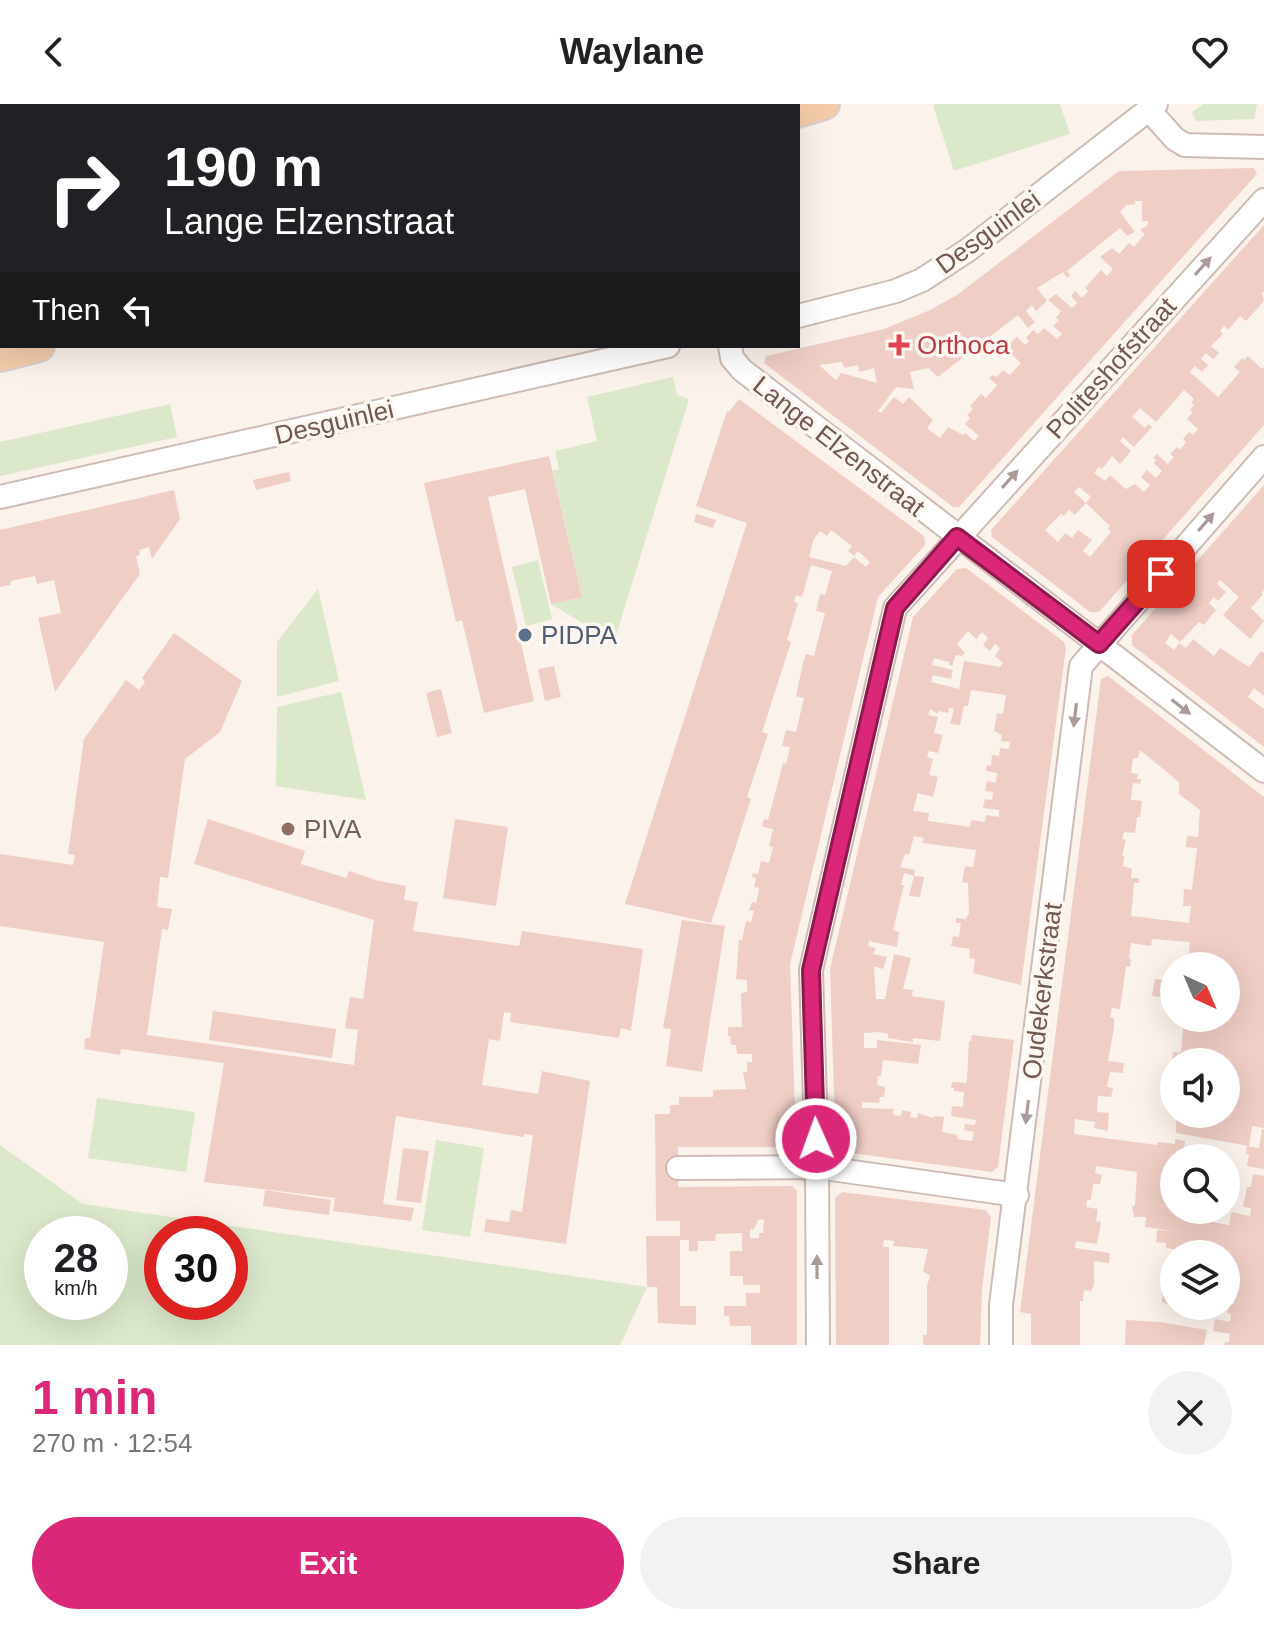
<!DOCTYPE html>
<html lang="en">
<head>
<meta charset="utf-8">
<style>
	body { margin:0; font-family:Helvetica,sans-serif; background:#f2f2f2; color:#202124; height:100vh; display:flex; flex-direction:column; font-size:30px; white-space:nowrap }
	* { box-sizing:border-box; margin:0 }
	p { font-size:26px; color:#757577 }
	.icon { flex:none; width:44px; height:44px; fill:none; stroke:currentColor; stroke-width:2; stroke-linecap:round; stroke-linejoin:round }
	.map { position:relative; height:1241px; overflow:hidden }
	.details { display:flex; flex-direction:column; background:#fff; flex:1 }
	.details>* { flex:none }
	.guide { position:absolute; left:0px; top:0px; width:800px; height:244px; box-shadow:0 8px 32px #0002; background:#202124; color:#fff; overflow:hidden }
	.needle { width:52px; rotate:136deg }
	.fabs { position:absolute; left:1160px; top:848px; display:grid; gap:16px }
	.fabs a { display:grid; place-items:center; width:80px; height:80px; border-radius:50%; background:#fff; box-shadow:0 8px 32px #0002; font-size:40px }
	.speed { position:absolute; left:24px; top:1112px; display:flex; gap:16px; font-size:40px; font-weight:700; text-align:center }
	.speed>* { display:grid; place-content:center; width:104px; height:104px; border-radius:50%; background:#fff; box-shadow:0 8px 32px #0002; line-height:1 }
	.speed small { font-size:20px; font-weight:400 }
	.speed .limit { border:12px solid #d22; background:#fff; color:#111 }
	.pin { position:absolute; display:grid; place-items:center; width:68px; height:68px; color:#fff; margin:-34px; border-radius:16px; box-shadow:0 4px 12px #0006 }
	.me { position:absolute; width:88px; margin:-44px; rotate:358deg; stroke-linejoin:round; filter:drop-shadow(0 0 6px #0008) }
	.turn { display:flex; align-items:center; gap:28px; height:168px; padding:0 32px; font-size:36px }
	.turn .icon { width:104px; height:104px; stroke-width:2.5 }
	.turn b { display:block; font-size:56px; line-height:68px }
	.then { display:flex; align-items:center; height:76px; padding:0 32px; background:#0003; gap:16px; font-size:30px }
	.round { display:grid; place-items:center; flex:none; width:84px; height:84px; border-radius:42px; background:#f2f2f2 }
	.summary { display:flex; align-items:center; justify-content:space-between; height:136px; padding:0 32px }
	h1 { font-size:48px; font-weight:700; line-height:60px; color:#db2777 }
	.button { display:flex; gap:16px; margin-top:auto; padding:16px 32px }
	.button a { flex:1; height:92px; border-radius:48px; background:#db2777; color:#fff; font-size:32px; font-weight:700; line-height:92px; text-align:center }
	.button a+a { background:#f2f2f2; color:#202124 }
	header { display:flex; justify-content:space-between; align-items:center; height:104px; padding:0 32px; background:#fff; font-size:36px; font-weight:700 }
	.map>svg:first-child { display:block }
	.green { fill:#dbe8ca; fill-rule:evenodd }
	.building { fill:#eecec5; fill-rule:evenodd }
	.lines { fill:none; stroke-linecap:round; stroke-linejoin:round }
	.minor-casing { stroke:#cfbbb4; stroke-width:26 }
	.major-casing { stroke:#d8d0ce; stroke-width:34 }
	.minor { stroke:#fff; stroke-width:22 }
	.major { stroke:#f3cbaa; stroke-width:30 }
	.oneway { fill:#ac9a96 }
	.route-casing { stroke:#8e194d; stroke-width:20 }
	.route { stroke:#db2777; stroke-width:14 }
	.health-dot { fill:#e0444e; stroke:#fef7f1; stroke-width:3 }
	.service-dot { fill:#5c6f8a; stroke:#fef7f1; stroke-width:3 }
	.education-dot { fill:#8d6e63; stroke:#fef7f1; stroke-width:3 }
	.labels { text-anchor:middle; stroke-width:7; stroke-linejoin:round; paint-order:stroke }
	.street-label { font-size:26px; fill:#745750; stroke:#fef7f1 }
	.health-label { font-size:26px; fill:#be3a42; stroke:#fef7f1; text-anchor:start }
	.service-label { font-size:26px; fill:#4e5e75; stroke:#fef7f1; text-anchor:start }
	.education-label { font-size:26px; fill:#785e54; stroke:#fef7f1; text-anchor:start }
</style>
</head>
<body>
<header><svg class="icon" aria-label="back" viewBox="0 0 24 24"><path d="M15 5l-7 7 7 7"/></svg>Waylane<svg class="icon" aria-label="heart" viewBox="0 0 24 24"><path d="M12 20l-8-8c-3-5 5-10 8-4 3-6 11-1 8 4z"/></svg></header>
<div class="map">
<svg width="1264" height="1241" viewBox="0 0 1264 1241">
	<rect width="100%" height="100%" fill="#fbf2eb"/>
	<path class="green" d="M0,0H524L2,2L0,160Z
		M938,0H1060L1070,30L954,67L933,1Z
		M1203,0H1257L1254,15L1196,17L1192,8Z
		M673,273L677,291L689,295L614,538L551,500L582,493L553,367L559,365L555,347L597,337L587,293Z
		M170,300L177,333L0,372V338Z
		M538,456L552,515L526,522L512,463Z
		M318,485L339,577L277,593V538Z
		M341,588L366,696L276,682L277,603Z
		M97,994L195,1008L186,1068L88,1054Z
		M436,1036L484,1044L470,1133L422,1126Z
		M0,1041L83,1100L647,1183L620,1241H0ZM42,1130H110V1198H42ZM162,1130H230V1198H162Z"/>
	<path class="building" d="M1254,64L1257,70L959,403H953L764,259L766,252L884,225L930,206L957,191L1119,67ZM1135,97H1142V117H1148V121L1140,126L1145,130L1134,143L1129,139L1119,150L1112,144L1100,153L1113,165L1107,172L1101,166L1085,184L1088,187L1082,194L1075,187L1071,192L1077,199L1072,204L1056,190L1048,196L1061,207L1056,214L1059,216L1053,222L1062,230L1057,235L1044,224L1038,230L1033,226L1026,234L1029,237L1025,241L1017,233L1004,244L1021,259L1010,271L1003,266L997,273L992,271L989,274L997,281L986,294L981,290L970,302L973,305L967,311L970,314L965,320L979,332L974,337L965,329L963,331L948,323L940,334L927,324L933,316L909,293L903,300L894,293L881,309L878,307L896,283L914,285L910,268L928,264L938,273L1018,211L1028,224L1035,218L1026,207L1032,201L1036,207L1047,197L1037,184L1063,168L1067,174L1070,171L1067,167L1120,124L1127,132L1135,128L1120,108L1126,101L1135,100ZM842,258L844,264L858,261L859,268L874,264L877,279L841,269L836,276L819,261Z
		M1264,121V187L1262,189L1264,197L1246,217L1240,212L1228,226L1224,222L1220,227L1223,230L1211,242L1219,249L1213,255L1206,249L1201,255L1208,261L1202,268L1195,262L1190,268L1218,293L1240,268L1234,263L1242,254L1244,256L1248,252L1262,265L1264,263V321L1099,508H1090L992,433L991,426ZM1184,286L1194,295L1191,298L1194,301L1190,306L1193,308L1187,315L1198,325L1193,331L1189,328L1183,335L1186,338L1180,346L1177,343L1170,350L1174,353L1168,360L1157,350L1153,354L1156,356L1154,359L1162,367L1156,374L1147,366L1141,373L1150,381L1144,388L1135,380L1126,385L1110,371L1105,377L1094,369L1099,363L1102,365L1112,352L1120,360L1131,347L1120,337L1123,333L1134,343L1152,323L1148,320L1145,324L1132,313L1140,304L1156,318ZM1079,383L1091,393L1086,399L1110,422L1108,425L1111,428L1090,453L1083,447L1092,436L1078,426L1072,434L1065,429L1058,438L1045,426L1061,410L1064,412L1069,406L1075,411L1086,399L1074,388Z
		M739,295L924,432L925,441L878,493L790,860L796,1038L791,1043H678V1083L792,1082L797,1087V1241H751V1222H730L729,1212H724V1202H746V1189H760V1181H743V1172H730V1147H742V1129L716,1130L715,1137H698V1147H689V1136H680V1202H696V1221L658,1219L657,1183H647L646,1132H680V1117H656L655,1010H670V1001H679V993H713V986L746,985L743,968H747V958H752V950H737L736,941H731L730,932H728V923H742L741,889L747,888V876L736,875L739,836H742L746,817L751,818L754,807L749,806L752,798L756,799L758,791L759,784L754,783L756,774L752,773L753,769L758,770L761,757L769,759L773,743L769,742L773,725L762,723L764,715L768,716L783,659L786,660L790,643L782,642L786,626L796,628L804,594L796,592L803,559L806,550L814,552L825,509L816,507L820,490L825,491L832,467L811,461L802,493L796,491L794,498L798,499L787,536L791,538L762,628L768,630L747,693L751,695L711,819L625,800L747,419L696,402L727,307L729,308ZM831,426L852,442L848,447L854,452L858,447L870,458L866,463L854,453L846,462L809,453L814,435L820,427L827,432ZM764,1115L763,1129H759V1134H750V1125H754L758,1116Z
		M549,352L582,493L551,500L525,385L488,393L534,597L484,609L462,516L456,518L424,379Z
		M289,368L291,377L256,386L253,376Z
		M1264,381V486L1261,489L1263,490L1251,504L1264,517L1250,535L1223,511L1239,493L1220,476L1217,480L1226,488L1218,497L1214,493L1209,499L1216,506L1204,521L1199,518L1180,538L1171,530L1165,539L1174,546L1179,539L1186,544L1193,535L1214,552L1220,544L1249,563L1261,547L1264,549V592L1254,584L1248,593L1264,605V643L1132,541V531Z
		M174,386L180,415L152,455L149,443L139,446L140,451L136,452L140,470L55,588L38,514L61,509L54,476L37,480L35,472L10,477L11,481L0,483V426Z
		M696,410L716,416L713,424L694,418Z
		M966,464L1064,538L1066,544L1021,881L973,869L975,855L969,854L970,845L951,842L953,832L959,833L961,819H956V814L966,815L969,809L968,779L962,778L965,762L973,763L976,746L922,739L924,734L914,732L909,751L905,750L900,763L915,766L914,772L904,769L901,781H904L893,826L899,828L897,843L869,837L868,842L876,844L873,850L887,853L883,865L874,862L876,895H885L894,850L911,854L903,885L913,886L912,892L945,897L940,937L913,934V938L888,934V930L879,928L864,929V944H877V936L921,941L918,960L883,956L881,972H878L877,981L885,983L884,993H880L879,999L862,998V1004L894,1005L893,1011L901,1012L902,1006L911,1008L910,1013L917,1014L918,1009L933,1014L934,1012L944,1013L942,1028L958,1031L957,1035L972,1037L974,1028L964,1026L965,1020L975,1021L976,1016L951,1012L952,1002L963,1003L964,988L954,987V984H951L952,978L966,979L967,976L969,937H971L972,931L1014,936L998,1063L992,1068L836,1047L839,1020H835L830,865L913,513L957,465ZM968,527L976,535L982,528L988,534L983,541L990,547L995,540L1000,544L995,552L1003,559L1000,563L964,557L959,585L931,578L933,571L951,575L953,566L932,561L934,554L949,558V561L952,562L956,551L962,552L965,549L957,540ZM971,586L1006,591L1003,610L997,609L994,627L1002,631L1001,637L1010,638L1009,645L1000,644L999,652L992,651L991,662L987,661L986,667L997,669L996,679L987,677L985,687L993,688L992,696L985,695L983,704L999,706V713L986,711L985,718L971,716L970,723L928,717L929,709L913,707L918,689L933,693L938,673L929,671L933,655L927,653L929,647L938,649L943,631L934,629L938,613L928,611L930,605L938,610V607L948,609L949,604L954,605L950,620L960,621L964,602H968Z
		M174,529L242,577L220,628L185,655L168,774L160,773L157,803L172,805L168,826L162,825L147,931L354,961L358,926L345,924L350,893L363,895L374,816L194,760L208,715L305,747L301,760L346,774L349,767L379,777L406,782L404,796L418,798L413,827L519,842L522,827L643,845L631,927L621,924L619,934L510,918L511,909L504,908L500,937L489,935L482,981L538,990L542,967L590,977L566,1140L484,1128L486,1115L509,1118L511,1106L522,1108L533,1031L524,1030V1033L396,1012L383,1100L414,1104L411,1117L333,1107L335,1094L204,1078L224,959L121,945L120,951L84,945L85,934H90L104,838L0,822V750L73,761L75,751L68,750L84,635L126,576L139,586L145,578L142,574Z
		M554,562L561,593L545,597L538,565Z
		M1108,572L1264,693V1024L1252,1022L1249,1042L1176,1029V1010H1226V958H1172L1173,948H1181L1184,914H1226V862H1188L1190,838L1152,835L1151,842L1131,839L1129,855H1131L1130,863L1126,862L1120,905L1112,904L1110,913L1114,914V924L1108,957L1124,959L1123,969L1110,968L1107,983L1113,984L1111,993L1098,992L1097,1008L1109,1009L1108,1027L1094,1024L1095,1018L1075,1015L1074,1030L1157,1041L1158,1038L1175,1040V1035L1185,1037L1183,1054H1174V1106H1179L1178,1112L1229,1121L1231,1108L1250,1112L1251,1104L1243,1103L1247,1083H1251L1253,1070L1264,1072V1241H1224L1225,1238H1229L1230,1230L1213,1227L1215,1215L1230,1218L1231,1210L1227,1209L1229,1199L1234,1200L1235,1192L1229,1191L1232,1167L1226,1166V1150H1201L1166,1144V1139L1156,1138L1157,1126L1172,1127L1145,1123L1146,1113H1134L1132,1102L1135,1101L1137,1068L1096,1062L1095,1069L1102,1071L1100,1080H1093L1091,1096H1087L1086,1103L1098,1105L1096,1117L1101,1118L1097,1140L1076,1137L1075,1144L1110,1149L1109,1159L1094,1157V1181L1091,1187L1084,1186L1083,1197H1080V1241H1031V1210L1020,1208L1101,575ZM1140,646L1179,678V690L1200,706L1198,733L1187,732L1186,743L1197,744L1192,786L1184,785L1183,802H1191L1189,819L1131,812L1134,779H1139V774H1131L1132,765L1123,762L1124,752H1122L1126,736L1122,735L1124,728L1135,729L1137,713H1140L1142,697L1131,696L1133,679L1140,680L1141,675H1137L1138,670L1131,669L1133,654H1138Z
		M441,585L452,629L437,633L426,589Z
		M455,715L508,723L496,802L443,794Z
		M914,772L924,773L920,793L909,792Z
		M682,816L725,822L702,968L666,962L671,925L663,924Z
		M1155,875L1174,877V895L1152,892Z
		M213,907L336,925L332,954L209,936Z
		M1262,1025H1264V1065L1247,1062L1249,1050H1246L1247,1042L1259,1044Z
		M403,1044L429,1047L421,1099L396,1096Z
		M265,1086L331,1096L329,1111L263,1102Z
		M842,1088L986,1106L991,1113L982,1185L980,1241H923V1231H927V1182L930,1172L923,1167L928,1145L893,1142L894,1137L884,1136L883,1143H889V1241H836L835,1094Z
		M1164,1164L1174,1166L1171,1182L1174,1183V1201L1162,1199Z
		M1126,1216L1160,1218L1207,1226L1204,1241H1125Z"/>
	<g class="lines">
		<defs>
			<path id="minor" d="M1149,6L1175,35L1185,41L1264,43
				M798,212L896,187L922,176L968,146L1156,0
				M730,242L732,254L742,266L1264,667
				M0,393L668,242
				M678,1064L817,1063L1017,1091
				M818,1241L817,1063L811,866L895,504L1264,96
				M1001,1241V1201L1081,562L1264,353"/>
			<path id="major" d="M668,2L675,0
				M798,8L824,0
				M0,206L2,205
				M0,252L39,242"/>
		</defs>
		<use href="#minor" class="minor-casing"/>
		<use href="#major" class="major-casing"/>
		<use href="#minor" class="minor"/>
		<use href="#major" class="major"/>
	</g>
	<defs><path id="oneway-solid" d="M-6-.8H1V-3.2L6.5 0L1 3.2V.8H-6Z" transform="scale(2)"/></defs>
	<g class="oneway">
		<use href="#oneway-solid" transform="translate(1203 162) rotate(-48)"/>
		<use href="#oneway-solid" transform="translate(1010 375) rotate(-48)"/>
		<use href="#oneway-solid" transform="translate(1206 418) rotate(-49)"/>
		<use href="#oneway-solid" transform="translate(1181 603) rotate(38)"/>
		<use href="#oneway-solid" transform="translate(1075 611) rotate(97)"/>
		<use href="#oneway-solid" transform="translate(1027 1008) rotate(97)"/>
		<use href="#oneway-solid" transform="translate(817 1163) rotate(-90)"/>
	</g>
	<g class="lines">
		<defs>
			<path id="route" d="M816,1035L811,866L888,534L895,504L957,433L1099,540L1161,470"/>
		</defs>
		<use href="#route" class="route-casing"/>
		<use href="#route" class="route"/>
	</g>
	<path class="health-dot" d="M895 229h8v8h8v8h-8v8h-8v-8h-8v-8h8z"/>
	<circle class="service-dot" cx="525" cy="531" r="8"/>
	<circle class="education-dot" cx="288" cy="725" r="8"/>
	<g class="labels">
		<g class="street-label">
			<text transform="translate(988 128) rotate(-36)" y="9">Desguinlei</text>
			<text transform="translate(1111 264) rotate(-48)" y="9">Politeshofstraat</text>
			<text transform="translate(334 318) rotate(-13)" y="9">Desguinlei</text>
			<text transform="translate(839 342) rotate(38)" y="9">Lange Elzenstraat</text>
			<text transform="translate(1042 887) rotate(-83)" y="9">Oudekerkstraat</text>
		</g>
		<g class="health-label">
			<text x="917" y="250">Orthoca</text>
		</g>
		<g class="service-label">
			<text x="541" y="540">PIDPA</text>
		</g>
		<g class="education-label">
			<text x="304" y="734">PIVA</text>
		</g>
	</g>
</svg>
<div class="fabs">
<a><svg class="needle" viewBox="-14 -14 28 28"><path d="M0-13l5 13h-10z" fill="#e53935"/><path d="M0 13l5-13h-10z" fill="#757577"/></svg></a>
<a><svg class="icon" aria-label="sound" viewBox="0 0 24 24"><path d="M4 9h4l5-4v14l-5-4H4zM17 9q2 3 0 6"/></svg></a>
<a><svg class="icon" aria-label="search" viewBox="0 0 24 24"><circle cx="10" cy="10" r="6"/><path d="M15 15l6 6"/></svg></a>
<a><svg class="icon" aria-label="layers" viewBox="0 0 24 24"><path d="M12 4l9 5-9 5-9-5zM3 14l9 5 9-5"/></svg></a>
</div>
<div class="speed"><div>28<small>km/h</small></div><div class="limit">30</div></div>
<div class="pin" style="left:1161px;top:470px;background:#d93025"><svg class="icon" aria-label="arrive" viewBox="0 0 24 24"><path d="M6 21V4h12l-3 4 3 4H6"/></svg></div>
<svg class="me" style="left:816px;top:1035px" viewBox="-20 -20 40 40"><circle r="17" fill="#db2777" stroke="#fff" stroke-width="3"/><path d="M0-11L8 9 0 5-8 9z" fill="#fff"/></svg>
<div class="guide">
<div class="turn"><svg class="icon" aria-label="right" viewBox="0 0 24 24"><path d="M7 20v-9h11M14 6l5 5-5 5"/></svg><div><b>190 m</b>Lange Elzenstraat</div></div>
<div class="then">Then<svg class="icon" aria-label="left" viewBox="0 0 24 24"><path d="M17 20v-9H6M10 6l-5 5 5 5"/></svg></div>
</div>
</div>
<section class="details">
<div class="summary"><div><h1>1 min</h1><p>270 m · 12:54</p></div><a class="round"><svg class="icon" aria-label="close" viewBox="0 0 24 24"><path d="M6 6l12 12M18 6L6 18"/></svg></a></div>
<div class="button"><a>Exit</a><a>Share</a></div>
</section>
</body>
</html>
